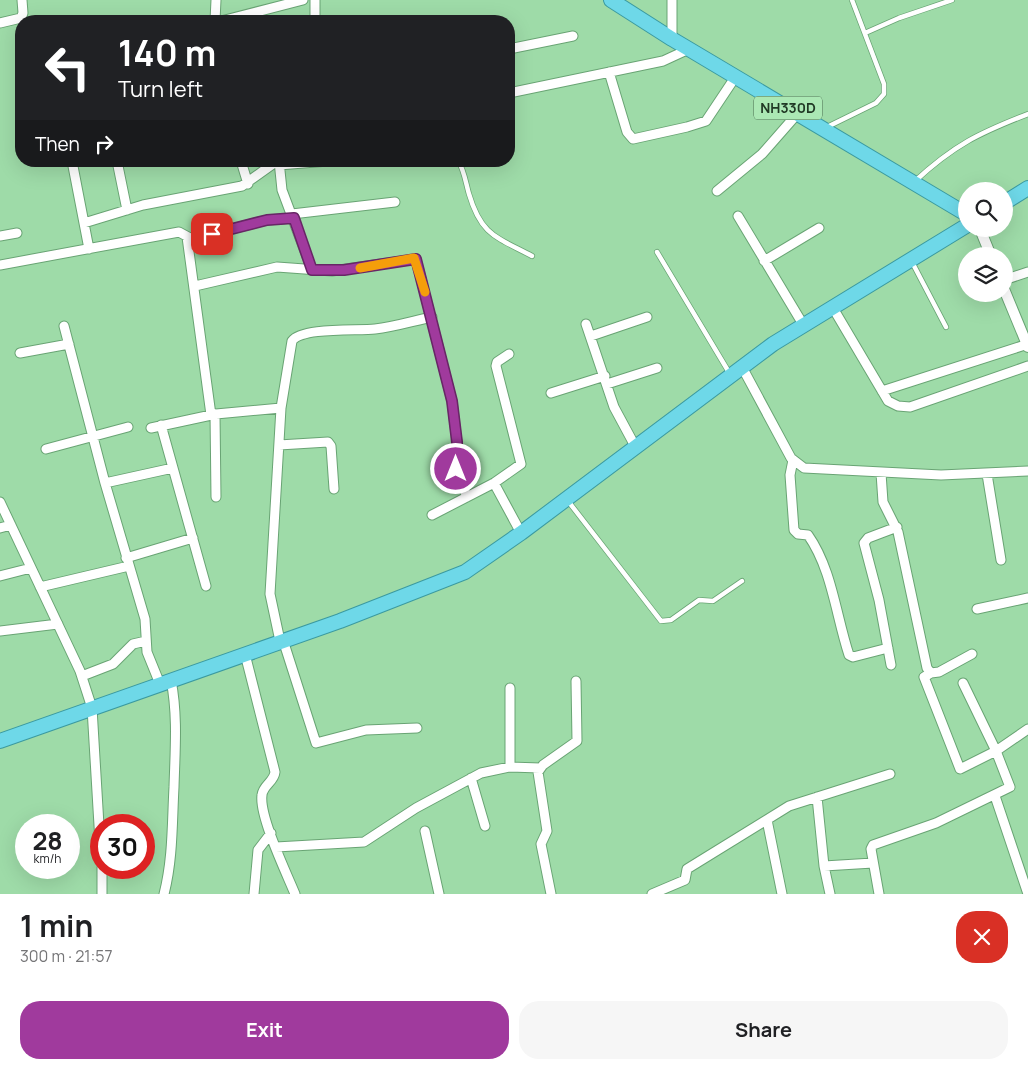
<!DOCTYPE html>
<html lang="en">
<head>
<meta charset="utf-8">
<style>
	body { margin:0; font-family:Manrope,sans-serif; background:#f6f6f6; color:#202124; height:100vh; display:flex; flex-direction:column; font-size:19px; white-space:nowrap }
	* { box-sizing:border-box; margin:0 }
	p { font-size:16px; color:#757577 }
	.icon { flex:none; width:28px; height:28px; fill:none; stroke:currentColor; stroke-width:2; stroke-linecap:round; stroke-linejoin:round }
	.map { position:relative; height:894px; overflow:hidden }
	.side { display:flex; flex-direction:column; background:#fff; flex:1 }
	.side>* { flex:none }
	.top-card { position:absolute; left:15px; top:15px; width:500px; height:152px; border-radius:20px; box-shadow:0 5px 20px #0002; background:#202124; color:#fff; overflow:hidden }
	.fabs { position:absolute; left:958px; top:182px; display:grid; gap:10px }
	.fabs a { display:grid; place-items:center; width:55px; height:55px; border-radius:50%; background:#fff; box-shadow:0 5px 20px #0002; font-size:25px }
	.speed { position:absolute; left:15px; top:814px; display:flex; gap:10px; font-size:25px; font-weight:700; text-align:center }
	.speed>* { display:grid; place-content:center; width:65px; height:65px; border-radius:50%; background:#fff; box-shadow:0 5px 20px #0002; line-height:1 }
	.speed small { font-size:12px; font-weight:400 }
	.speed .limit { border:8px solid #d22; background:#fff; color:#111 }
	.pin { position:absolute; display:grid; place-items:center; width:42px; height:42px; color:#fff; margin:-21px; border-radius:10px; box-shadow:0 2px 8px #0006 }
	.me { position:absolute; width:55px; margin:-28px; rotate:0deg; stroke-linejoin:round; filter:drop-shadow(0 0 4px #0008) }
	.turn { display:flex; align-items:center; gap:18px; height:105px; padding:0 20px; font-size:22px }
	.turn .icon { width:65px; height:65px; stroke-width:2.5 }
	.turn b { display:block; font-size:35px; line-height:42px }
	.then { display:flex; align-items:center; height:48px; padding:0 20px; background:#0003; gap:10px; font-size:19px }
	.round { display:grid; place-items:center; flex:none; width:52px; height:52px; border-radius:20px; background:#f6f6f6 }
	.overview { display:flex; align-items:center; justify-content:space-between; height:85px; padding:0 20px }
	h1 { font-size:30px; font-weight:700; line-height:38px }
	.primary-button { display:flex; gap:10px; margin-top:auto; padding:10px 20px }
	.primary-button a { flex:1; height:58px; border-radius:20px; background:#a03a9d; color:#fff; font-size:20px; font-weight:700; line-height:58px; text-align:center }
	.primary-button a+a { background:#f6f6f6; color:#202124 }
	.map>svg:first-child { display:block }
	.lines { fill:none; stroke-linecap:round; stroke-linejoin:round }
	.service-casing { stroke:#69a474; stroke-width:6 }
	.minor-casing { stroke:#69a474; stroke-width:11 }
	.tertiary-casing { stroke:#69a474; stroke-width:12 }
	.trunk-casing { stroke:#3b9aa0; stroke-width:16 }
	.service { stroke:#fff; stroke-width:4.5 }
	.minor { stroke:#fff; stroke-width:9 }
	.tertiary { stroke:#fff; stroke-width:10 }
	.trunk { stroke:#6ed8e8; stroke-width:14 }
	.route-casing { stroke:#682666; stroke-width:12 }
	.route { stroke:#a03a9d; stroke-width:9 }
	.slow { stroke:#f59e0b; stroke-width:9 }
	.labels { text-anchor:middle; stroke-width:4.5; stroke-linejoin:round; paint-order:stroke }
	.shield { fill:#abe8b4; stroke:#4a6e50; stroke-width:1 }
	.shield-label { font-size:14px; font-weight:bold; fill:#213925 }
</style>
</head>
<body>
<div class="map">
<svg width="1028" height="894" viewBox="0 0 1028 894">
	<rect width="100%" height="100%" fill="#9edba8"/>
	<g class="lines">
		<defs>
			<path id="service" d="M865,33L899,18L952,0
				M825,128L876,103L884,94V84L852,0
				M458,161C464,169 466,184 469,194C481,235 496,237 532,256
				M914,182C954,145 979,133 1028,114
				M657,252L730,374
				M912,262L946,327
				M568,501L661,621L671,620L699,600L713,601L742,581"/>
			<path id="minor" d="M672,0V39
				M215,21L216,0
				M221,21L303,0
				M315,21V0
				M0,23L21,18L23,13L22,0
				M509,49L573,36
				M609,72L627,132L633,139L687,127L706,121L736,76
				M509,93L663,61L689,49
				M72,161L89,249
				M117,161L127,210
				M241,161L248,184
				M279,161L282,190L312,270
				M279,165L328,161
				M717,191L762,154L798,113
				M292,214L395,202
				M738,216L804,326
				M84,223L143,205L242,186L277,161
				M0,236L17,233
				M187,237L211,415
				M764,261L819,228
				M0,265L179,232L192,239L267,220L294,218
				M1004,280L1028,272
				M195,286L277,267L332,271L416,259L452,401L457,442L456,469L467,497
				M833,308L888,401L898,406L910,407L1028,366
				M586,324L614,407L635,446
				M64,326L105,483L145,619L147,652L160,684
				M591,336L647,317
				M20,353L69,344
				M742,367L791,458L804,468L941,475L1028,471
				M607,384L657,368
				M882,391L1028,344
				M551,393L605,376
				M215,414L216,497
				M161,425L206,586
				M151,428L216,414L281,408
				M279,445L328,442L331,446L334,489
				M46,449L128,427
				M793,460L790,475L794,530L798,534L808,535C832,569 836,616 849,655L853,657L888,648
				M881,473L883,502L898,532L927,668L931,673L939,672L972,654
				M987,474L1001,560
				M105,483L173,468
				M494,483L521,533
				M0,502L80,671L92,708L101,859
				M432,515L494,483L521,464L496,366L497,362L509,354
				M0,528L11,525
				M126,558L193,538
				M0,576L31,568
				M40,587L129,566
				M977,609L1028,598
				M0,631L58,624
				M283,640L316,743L366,730L417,728
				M280,641L270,594L281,408L292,341C302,327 357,331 375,329C394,327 413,321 432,317
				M245,654L275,772C274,782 263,785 262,795C259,816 286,872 295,894
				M891,665L879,600L864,543L868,538L897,527
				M931,673L924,677L960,769L996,751L1028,729
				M82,676L113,664L133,644L146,641
				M510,688V767
				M471,778L485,826
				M995,796L1028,894
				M817,797L824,866L830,894
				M767,820L782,894
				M425,831L439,894
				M276,847L364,842L416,808L481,773L510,767L540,768
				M824,866L873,863
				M102,868V894
				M164,894C173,859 172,823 174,787C175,751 178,716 171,680
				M254,894L258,850L271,833
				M551,894L541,844L547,831L538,772L543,765L577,741L576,681
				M652,894L685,880L687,869L789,806L890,774
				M879,894L871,849L873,845L936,823L1010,787L996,751L963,683"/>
			<path id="tertiary" d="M980,229L991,256
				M1004,289L1028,347"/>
			<path id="trunk" d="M611,0L672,39L966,214
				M1004,203L1028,188
				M0,741L340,621L465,572L521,533L773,344L966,226"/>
		</defs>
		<use href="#service" class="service-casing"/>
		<use href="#minor" class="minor-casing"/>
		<use href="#tertiary" class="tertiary-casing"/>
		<use href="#trunk" class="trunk-casing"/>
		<use href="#service" class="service"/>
		<use href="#minor" class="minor"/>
		<use href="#tertiary" class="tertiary"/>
		<use href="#trunk" class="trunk"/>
	</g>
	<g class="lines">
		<defs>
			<path id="route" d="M212,234L267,220L294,218L312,270H344L416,259L452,401L457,442L456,469"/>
		</defs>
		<use href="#route" class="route-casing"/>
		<use href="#route" class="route"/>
		<path class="slow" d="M360,268L414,258L425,292"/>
	</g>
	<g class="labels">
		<rect class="shield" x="754" y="96.5" width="68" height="23" rx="4"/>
		<g class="shield-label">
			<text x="788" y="113">NH330D</text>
		</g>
	</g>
</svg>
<div class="fabs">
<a><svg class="icon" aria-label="search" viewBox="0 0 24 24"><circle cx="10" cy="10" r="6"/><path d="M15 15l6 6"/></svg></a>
<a><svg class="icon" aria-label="layers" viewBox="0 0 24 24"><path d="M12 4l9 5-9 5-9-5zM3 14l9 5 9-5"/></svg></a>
</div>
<div class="speed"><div>28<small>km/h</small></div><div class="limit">30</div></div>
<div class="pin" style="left:212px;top:234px;background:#d93025"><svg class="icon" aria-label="arrive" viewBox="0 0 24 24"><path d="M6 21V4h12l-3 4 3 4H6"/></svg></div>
<svg class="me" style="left:456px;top:469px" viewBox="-20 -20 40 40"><circle r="17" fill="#a03a9d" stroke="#fff" stroke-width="3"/><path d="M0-11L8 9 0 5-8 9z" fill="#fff"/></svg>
<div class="top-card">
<div class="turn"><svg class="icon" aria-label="left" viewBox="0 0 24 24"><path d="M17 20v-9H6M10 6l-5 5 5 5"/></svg><div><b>140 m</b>Turn left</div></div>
<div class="then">Then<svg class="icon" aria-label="right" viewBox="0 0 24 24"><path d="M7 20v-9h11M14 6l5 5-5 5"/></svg></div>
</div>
</div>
<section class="side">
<div class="overview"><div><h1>1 min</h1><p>300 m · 21:57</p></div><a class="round" style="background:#d93025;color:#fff"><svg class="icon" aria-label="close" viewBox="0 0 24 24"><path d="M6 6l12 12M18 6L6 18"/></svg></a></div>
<div class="primary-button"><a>Exit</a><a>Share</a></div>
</section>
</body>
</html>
